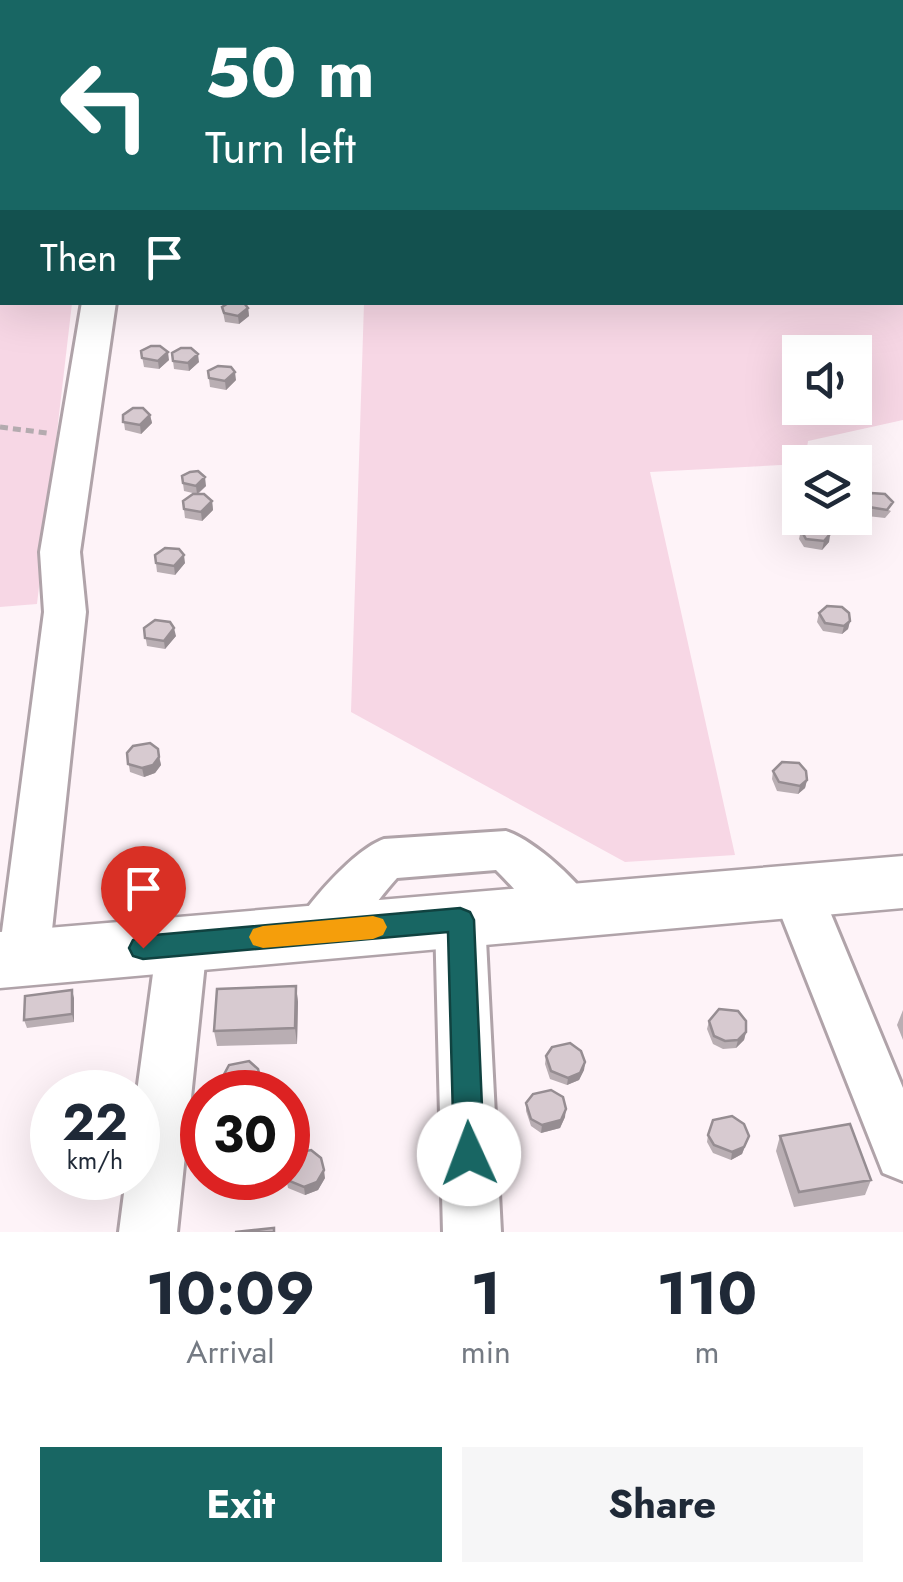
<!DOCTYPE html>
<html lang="en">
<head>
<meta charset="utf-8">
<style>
	body { margin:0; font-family:Jost,sans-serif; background:#f6f6f7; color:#1f2937; height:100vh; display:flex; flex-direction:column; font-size:38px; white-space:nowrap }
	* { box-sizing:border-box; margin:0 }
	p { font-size:32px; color:#747a83 }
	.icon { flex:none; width:55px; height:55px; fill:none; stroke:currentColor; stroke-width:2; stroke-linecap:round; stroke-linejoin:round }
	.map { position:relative; height:1232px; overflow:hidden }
	.drawer { display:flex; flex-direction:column; background:#fff; flex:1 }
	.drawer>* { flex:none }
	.top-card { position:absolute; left:0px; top:0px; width:905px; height:305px; box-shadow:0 10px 40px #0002; background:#186663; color:#fff; overflow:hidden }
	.tools { position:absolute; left:782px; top:335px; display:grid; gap:20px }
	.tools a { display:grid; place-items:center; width:90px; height:90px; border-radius:0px; background:#fff; box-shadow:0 10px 40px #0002; font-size:50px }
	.speed { position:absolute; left:30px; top:1070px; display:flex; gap:20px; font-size:50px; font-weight:700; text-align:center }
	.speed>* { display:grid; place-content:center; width:130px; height:130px; border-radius:50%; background:#fff; box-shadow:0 10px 40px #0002; line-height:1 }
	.speed small { font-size:25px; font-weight:400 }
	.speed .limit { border:15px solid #d22; background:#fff; color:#111 }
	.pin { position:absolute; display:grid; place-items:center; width:85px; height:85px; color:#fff; margin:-102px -42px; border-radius:50% 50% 50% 0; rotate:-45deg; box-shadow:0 0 10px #0007 }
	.pin .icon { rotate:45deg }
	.me { position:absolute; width:110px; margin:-55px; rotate:358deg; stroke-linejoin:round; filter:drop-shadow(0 0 8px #0008) }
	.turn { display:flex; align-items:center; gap:35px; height:210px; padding:0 40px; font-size:45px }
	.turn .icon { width:130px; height:130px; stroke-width:2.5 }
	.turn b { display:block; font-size:70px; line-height:85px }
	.then { display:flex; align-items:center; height:95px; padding:0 40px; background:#0003; gap:20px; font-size:38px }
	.eta { display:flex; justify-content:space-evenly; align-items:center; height:170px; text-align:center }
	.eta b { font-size:60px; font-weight:700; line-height:70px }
	.cta { display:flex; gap:20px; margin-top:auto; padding:20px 40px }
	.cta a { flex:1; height:115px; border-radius:0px; background:#186663; color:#fff; font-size:40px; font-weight:700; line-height:115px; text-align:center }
	.cta a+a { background:#f6f6f7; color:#1f2937 }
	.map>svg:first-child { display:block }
	.green { fill:#f7d7e5; fill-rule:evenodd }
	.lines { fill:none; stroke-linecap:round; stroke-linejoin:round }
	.minor-casing { stroke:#b0a3a9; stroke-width:6 }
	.major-casing { stroke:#b0a3a9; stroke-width:5 }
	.path { stroke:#b4abaf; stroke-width:5; stroke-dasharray:8 5; stroke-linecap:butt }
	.minor { fill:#fff; fill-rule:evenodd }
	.major { fill:#fff; fill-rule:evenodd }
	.wall { fill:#b9aeb3 }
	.shaded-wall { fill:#968d92 }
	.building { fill:#d7cad0; stroke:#968d92; stroke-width:2.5 }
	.route { fill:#186663; stroke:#104240; stroke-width:2.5 }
	.slow { fill:#f59e0b }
</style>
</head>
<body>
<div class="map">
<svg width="903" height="1232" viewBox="0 0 903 1232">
	<rect width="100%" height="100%" fill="#fef3f8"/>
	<path class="green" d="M0,0H903V420L808,441L805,462L800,464L650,472L735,855L625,862L351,712L364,303L902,302V2H2V302L72,303L37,604L0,607ZM800,352H855V408H800Z"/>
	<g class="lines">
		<defs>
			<path id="minor" d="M82,302H116L80,552L86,612L49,958L42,973L24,980L6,973L0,961V947L44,612L40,552Z
				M506,831C534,840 582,883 596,910L589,925C550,938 522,895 496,870L397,878C371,906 341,961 299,947L292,932C306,904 355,849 384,839Z
				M796,870L813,876L821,890L903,1088V1181L883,1173L771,890L779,876Z
				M460,899L478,905L485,920L501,1232H443L435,920L442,905Z
				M182,923L200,929L207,944L177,1232H119L126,1178H138L137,1092L157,944L164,929Z"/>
			<path id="major" d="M903,856V908L0,988V932Z"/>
		</defs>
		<use href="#minor" class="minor-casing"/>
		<use href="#major" class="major-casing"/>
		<path class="path" d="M0,427L47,433"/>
		<use href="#minor" class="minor"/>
		<use href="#major" class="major"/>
	</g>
	<path class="wall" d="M222,307L248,308L249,316L239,324L225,322Z
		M141,351L169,360L159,369L144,367Z
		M172,353L199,362L189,371L174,369Z
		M208,371L236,380L226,390L210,387Z
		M123,415H150L152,423L141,434L125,430Z
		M182,476L206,486L198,494L212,501L213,510L202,521L185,518L183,501L197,494L184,491Z
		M864,499L891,511L885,518L867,516L862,508Z
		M801,530L830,534L829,542L822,550L804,547L799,539Z
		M155,555L185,563L175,575L157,572Z
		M819,613L850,621L848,629L842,634L823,631L817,622Z
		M144,628L176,636L165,649L147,646Z
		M158,749L161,765L155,773L144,777L130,772L127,753Z
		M773,771L807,780L805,788L798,794L777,791L772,779Z
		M296,986L298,1002L297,1044L217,1046L214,1031Z
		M74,998V1022L27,1028L24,1020Z
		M903,1010V1040L897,1025Z
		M709,1021L746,1032L744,1040L736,1048L723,1049L713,1044L707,1029Z
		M546,1056L585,1062L584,1070L579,1080L567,1085L550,1079L545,1064Z
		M526,1103L565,1117L560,1128L541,1133L531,1126L526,1111Z
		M708,1135L749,1136L742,1154L731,1160L713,1153L707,1142Z
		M780,1136L871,1180L865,1195L794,1207L776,1151Z
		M286,1178H325L318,1190L305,1195L288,1188Z"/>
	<path class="shaded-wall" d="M248,308L249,316L239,324L238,316Z
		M168,352L169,360L159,369L158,361Z
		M198,354L199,362L189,371L188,363Z
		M235,372L236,380L226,390L225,381Z
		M150,415L152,423L141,434L140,425Z
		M205,477L206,486L197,494L196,486Z
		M212,501L213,510L202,521L201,512Z
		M830,534L829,542L822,550L824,541Z
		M184,555L185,563L175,575L174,566Z
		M850,621L848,629L842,634L844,626Z
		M174,628L176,636L165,649L164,641Z
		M159,757L161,765L155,773L144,777L142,768Z
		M807,780L805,788L798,794L800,786Z
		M296,986L298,1002L297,1044L295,1028Z
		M72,990L74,998V1022L72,1014Z
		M746,1032L744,1040L736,1048L738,1040Z
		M585,1062L584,1070L579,1080L567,1085L568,1078Z
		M261,1080L262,1088L259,1092H249Z
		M566,1109L565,1117L560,1128L541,1133L542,1125Z
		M749,1136L742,1154L731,1160L732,1152Z
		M324,1170L325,1178L318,1190L305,1195L304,1187Z"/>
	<path class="building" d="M230,302L244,303L248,308L238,316L224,313L222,307Z
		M151,346H160L168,352L158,361L142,358L141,351Z
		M181,348H191L198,354L188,363L173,361L172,353Z
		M218,366L231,367L235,372L225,381L209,378L208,371Z
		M133,408H143L150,415L140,425L123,422V415Z
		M198,471L205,477L196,486L183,483L182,476L190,472Z
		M871,493L885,494L893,502L887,510L869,507L864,499Z
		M193,494H204L212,501L201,512L184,509L183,501Z
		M808,523L823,525L830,534L824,541L806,539L801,530Z
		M165,548L179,549L184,555L174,566L156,563L155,555Z
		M827,606L842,607L849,613L850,621L844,626L825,623L819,613Z
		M155,620L170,622L174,628L164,641L145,638L144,628Z
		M150,743L158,749L159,757L153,765L142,768L128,764L127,753L133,746Z
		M782,762L799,763L806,771L807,780L800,786L779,782L773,771Z
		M296,986L295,1028L214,1031L217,989Z
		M72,990V1014L24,1020L25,996Z
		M719,1009L738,1011L746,1021V1032L738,1040L725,1041L714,1036L709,1021Z
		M570,1043L581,1051L585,1062L580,1073L568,1078L551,1071L546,1056L552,1047Z
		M249,1061L258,1069L261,1080L254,1091L249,1092H233L225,1089L221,1080L229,1065Z
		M551,1090L563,1097L566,1109L561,1120L542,1125L531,1119L526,1103L533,1094Z
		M732,1116L744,1124L749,1136L744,1147L732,1152L714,1145L708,1135L713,1120Z
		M850,1124L871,1180L799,1192L780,1136Z
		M311,1150L321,1158L324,1170L317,1182L304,1187L287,1180L288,1159L291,1154Z
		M274,1228V1232H235Z"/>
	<path class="route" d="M460,908L470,912L474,920L484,1154L480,1164L469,1168L459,1164L454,1154L448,932L143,959L133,956L129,948L133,940L143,936Z"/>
	<path class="slow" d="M373,916L383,919L387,927L383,935L373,939L263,948L253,945L249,937L253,929L263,926Z"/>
</svg>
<div class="tools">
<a><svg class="icon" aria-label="sound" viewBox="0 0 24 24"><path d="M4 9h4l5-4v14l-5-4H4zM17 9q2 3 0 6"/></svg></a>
<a><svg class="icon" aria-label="layers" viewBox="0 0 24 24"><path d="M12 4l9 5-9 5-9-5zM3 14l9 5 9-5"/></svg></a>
</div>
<div class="speed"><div>22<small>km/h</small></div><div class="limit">30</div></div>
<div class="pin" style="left:143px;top:948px;background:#d93025"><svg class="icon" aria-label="arrive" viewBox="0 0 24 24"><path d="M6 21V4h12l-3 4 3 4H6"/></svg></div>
<svg class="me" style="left:469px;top:1154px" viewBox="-20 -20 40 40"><circle r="19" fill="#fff"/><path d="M0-13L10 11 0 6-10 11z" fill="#186663"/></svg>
<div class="top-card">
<div class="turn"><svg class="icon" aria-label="left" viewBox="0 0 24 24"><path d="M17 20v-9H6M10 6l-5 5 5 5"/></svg><div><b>50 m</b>Turn left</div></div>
<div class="then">Then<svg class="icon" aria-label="arrive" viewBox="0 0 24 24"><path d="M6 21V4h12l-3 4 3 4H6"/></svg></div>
</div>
</div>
<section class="drawer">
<div class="eta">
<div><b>10:09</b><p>Arrival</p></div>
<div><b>1</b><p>min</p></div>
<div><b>110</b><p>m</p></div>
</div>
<div class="cta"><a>Exit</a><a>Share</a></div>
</section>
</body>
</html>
